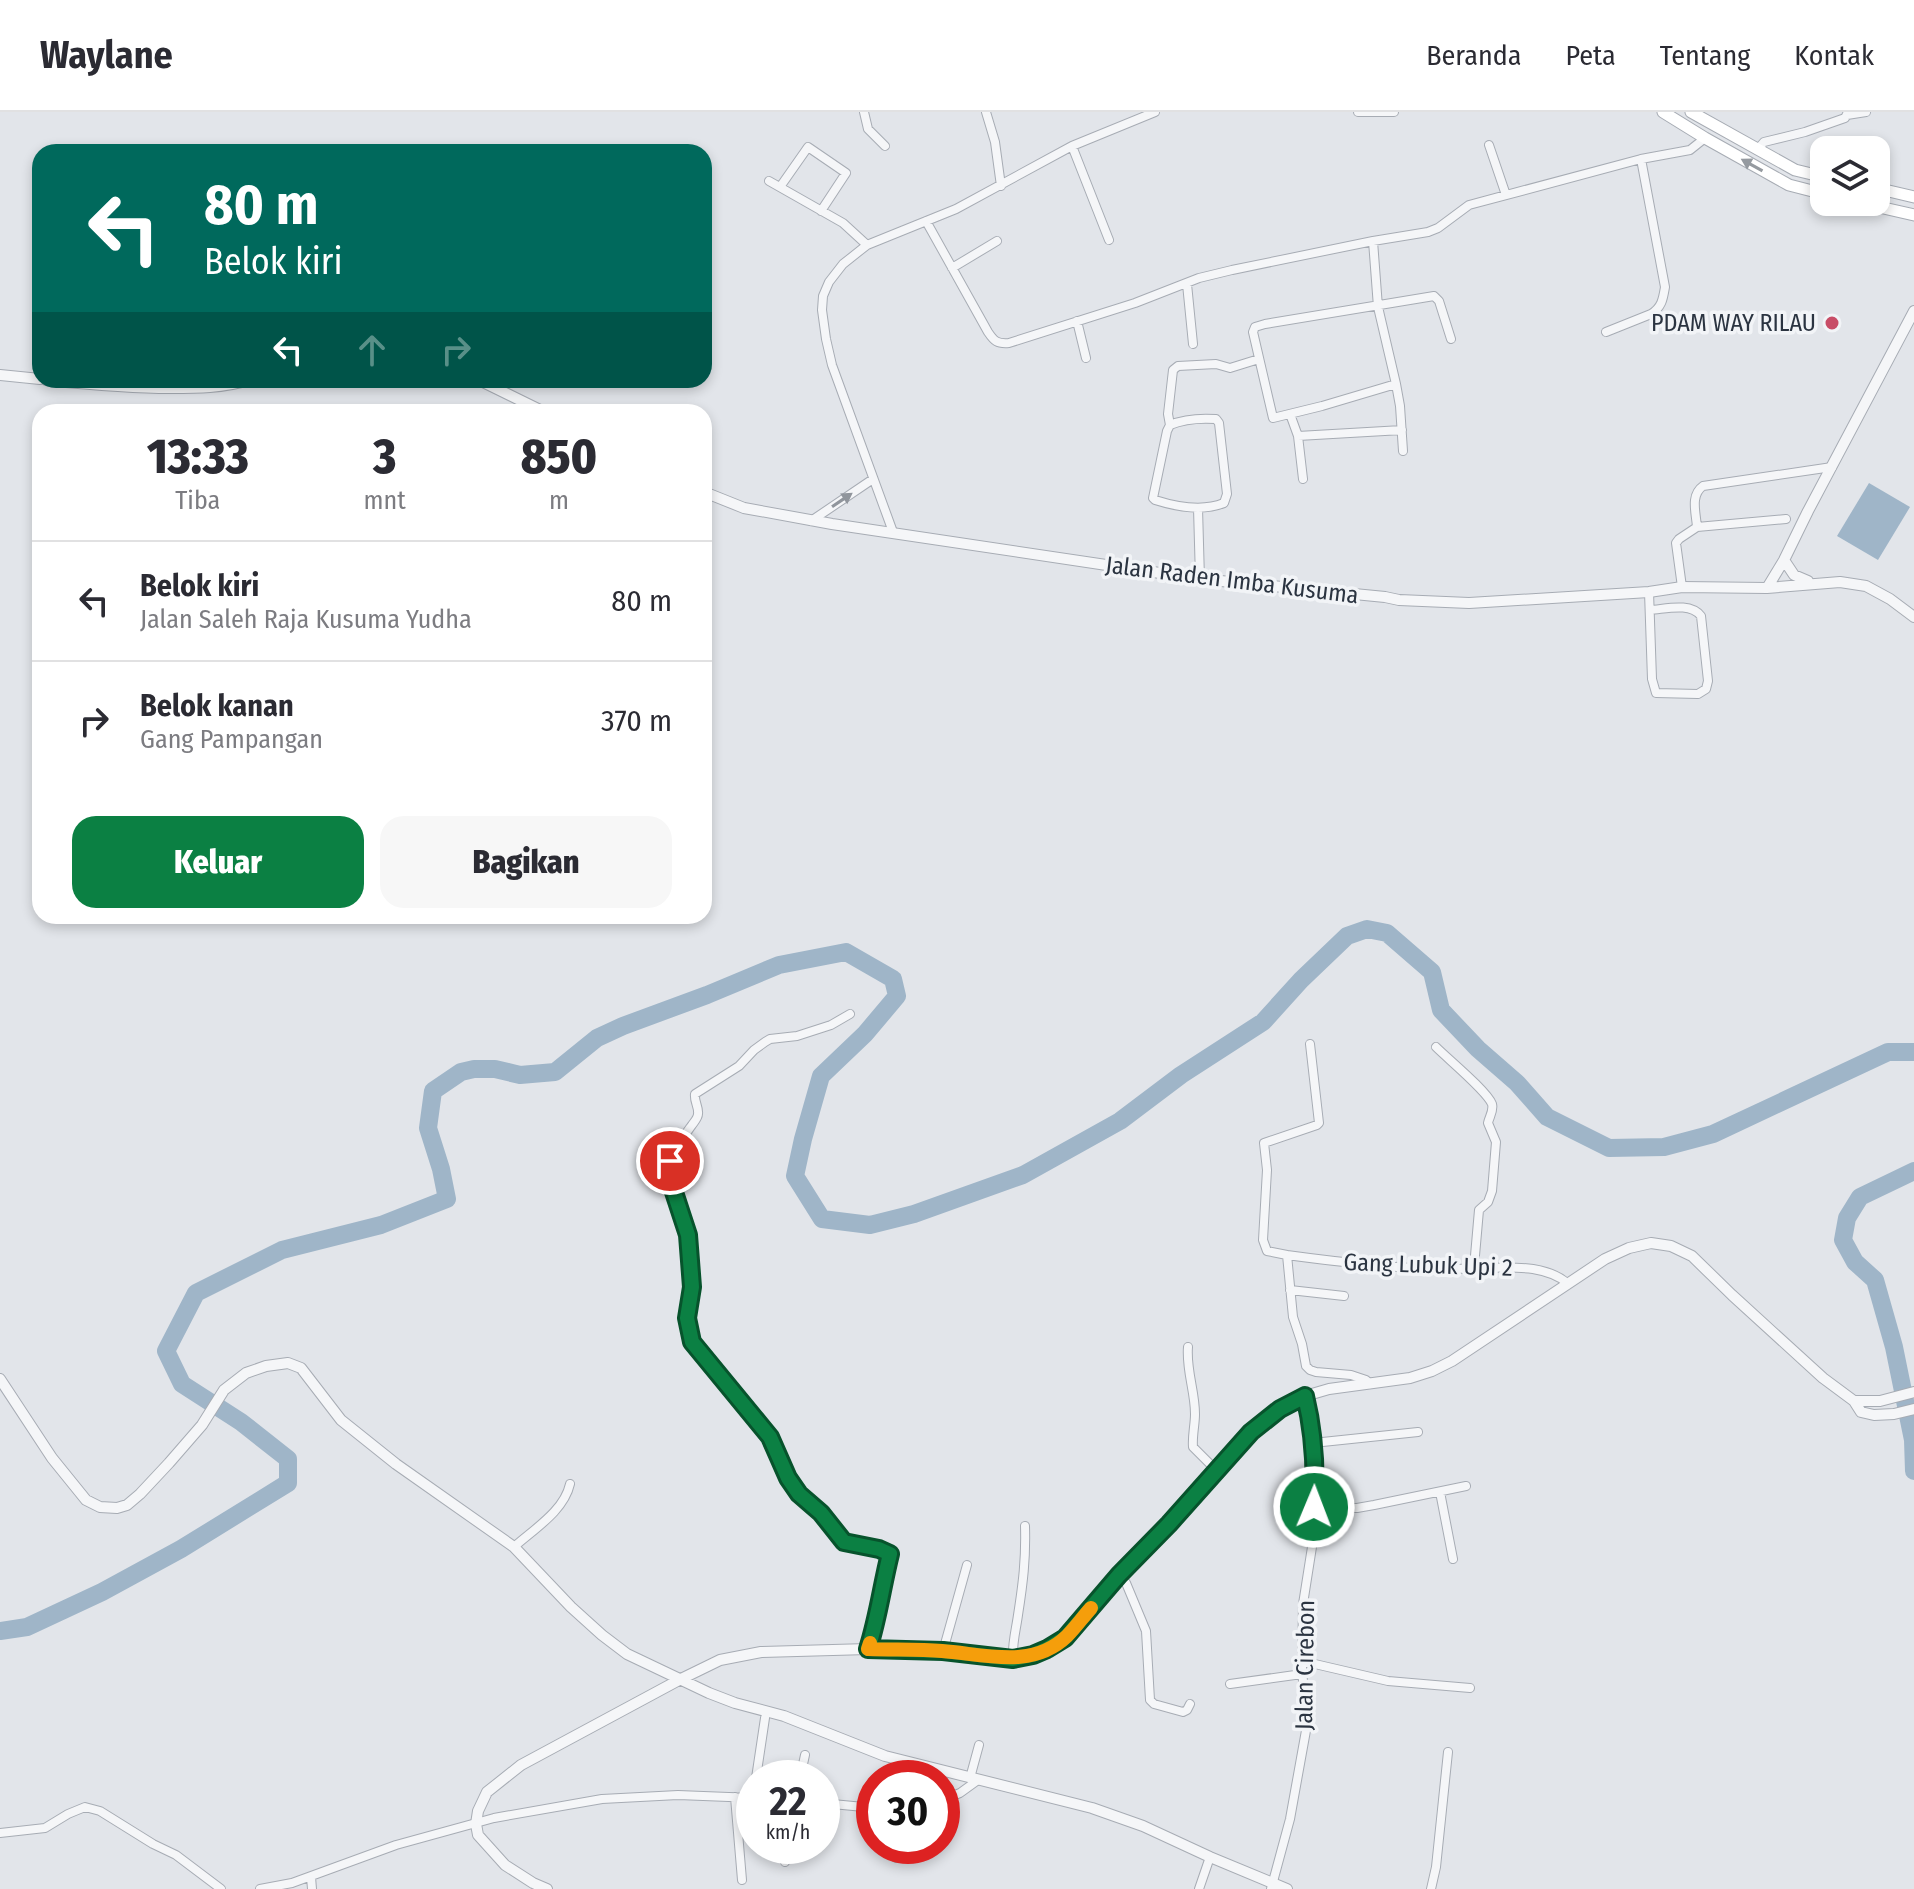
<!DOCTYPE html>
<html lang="id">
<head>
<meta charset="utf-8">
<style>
	body { margin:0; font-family:"Fira Sans Condensed",sans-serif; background:#f7f7f7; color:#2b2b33; height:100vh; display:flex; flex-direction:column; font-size:30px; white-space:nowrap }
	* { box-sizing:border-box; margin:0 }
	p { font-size:26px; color:#7c7c81 }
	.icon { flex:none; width:44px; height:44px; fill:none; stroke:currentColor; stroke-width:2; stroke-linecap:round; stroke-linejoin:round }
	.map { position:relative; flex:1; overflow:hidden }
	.panel { position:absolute; left:32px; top:292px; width:680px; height:520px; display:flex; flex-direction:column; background:#fff; border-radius:24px; box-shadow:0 4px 12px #0003 }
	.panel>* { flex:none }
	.guide { position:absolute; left:32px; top:32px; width:680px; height:244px; border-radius:24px; box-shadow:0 4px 12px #0003; background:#00695c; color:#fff; overflow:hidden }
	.fabs { position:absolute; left:1810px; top:24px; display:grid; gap:16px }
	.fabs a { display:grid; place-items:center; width:80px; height:80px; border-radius:16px; background:#fff; box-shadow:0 4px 12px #0003; font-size:40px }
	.speed { position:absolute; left:736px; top:1648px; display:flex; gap:16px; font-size:40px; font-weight:700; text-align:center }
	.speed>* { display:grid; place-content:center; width:104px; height:104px; border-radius:50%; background:#fff; box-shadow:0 4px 12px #0003; line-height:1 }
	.speed small { font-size:20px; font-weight:400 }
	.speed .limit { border:12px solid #d22; background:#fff; color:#111 }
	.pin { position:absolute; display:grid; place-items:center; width:68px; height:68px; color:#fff; margin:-34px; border:4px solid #fff; border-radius:50%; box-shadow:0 2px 8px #0007 }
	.me { position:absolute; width:88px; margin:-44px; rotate:1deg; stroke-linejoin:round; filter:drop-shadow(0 0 6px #0008) }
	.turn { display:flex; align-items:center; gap:28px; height:168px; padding:0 40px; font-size:36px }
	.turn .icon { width:104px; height:104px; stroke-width:2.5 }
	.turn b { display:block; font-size:56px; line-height:68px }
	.lanes { display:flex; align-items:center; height:76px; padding:0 40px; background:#0003; justify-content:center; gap:40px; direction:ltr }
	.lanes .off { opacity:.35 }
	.eta { display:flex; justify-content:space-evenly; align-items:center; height:136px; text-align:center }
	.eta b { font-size:48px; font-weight:800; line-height:56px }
	.primary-button { display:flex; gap:16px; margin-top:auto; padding:16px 40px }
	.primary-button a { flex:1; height:92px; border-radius:24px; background:#0b8043; color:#fff; font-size:32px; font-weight:800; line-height:92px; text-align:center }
	.primary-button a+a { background:#f7f7f7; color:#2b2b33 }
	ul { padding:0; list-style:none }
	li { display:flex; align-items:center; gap:24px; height:120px; padding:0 40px; border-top:2px solid #e1e1e2 }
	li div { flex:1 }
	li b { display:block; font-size:30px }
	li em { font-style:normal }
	header { display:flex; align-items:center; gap:48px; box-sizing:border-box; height:112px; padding:0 40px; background:#fff; border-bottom:2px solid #e1e1e2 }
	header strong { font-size:38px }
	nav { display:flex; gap:44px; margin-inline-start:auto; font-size:28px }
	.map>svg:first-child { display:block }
	.water { fill:#9fb5c8 }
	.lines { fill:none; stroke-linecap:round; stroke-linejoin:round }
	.river { stroke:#9fb5c8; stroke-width:18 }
	.minor-casing { stroke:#a7acb4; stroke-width:10 }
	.tertiary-casing { stroke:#a7acb4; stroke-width:12 }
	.secondary-casing { stroke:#a7acb4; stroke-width:13 }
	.minor { stroke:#f5f6f8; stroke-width:8 }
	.tertiary { stroke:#f5f6f8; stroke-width:10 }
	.secondary { stroke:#fff; stroke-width:11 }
	.oneway { fill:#959aa0 }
	.oneway2 { fill:#90959c }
	.route-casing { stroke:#07532c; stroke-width:20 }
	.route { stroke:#0b8043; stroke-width:14 }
	.slow { stroke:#f59e0b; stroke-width:14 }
	.poi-dot { fill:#c84d67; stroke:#f2f4f7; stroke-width:3 }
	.labels { text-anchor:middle; stroke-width:7; stroke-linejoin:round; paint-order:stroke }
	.poi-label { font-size:24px; fill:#2b3441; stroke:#f2f4f7; text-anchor:end }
	.street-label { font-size:24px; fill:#2b3441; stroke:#f2f4f7 }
</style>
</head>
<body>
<header>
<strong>Waylane</strong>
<nav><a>Beranda</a><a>Peta</a><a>Tentang</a><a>Kontak</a></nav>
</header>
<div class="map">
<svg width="1914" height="1777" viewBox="0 0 1914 1777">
	<rect width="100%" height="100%" fill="#e2e5ea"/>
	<path class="water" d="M1869,371L1910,395L1878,448L1837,424Z"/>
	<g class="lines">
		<path class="river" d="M1914,1059L1860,1085L1847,1106L1843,1128L1855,1150L1875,1168L1894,1235L1913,1328L1914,1359
			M0,1519L27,1515L102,1480L181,1437L288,1371V1347L241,1310L182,1272L166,1239L196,1181L282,1138L381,1113L447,1087L441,1057L428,1016L433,979L461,960L474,957H495L520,963L555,960L597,926L623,914L707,883L779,853L846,840L893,867L897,884L865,922L821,964L803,1027L795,1064L822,1107L870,1113L914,1102L1023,1063L1120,1009L1181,963L1263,910L1301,868L1347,824L1367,817L1387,821L1432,860L1441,898L1478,937L1517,971L1547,1005L1609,1036L1664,1035L1713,1022L1888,940H1914"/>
		<defs>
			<path id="minor" d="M864,0L868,17L885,34
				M986,0L995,30L1001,74
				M1358,0H1394
				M1847,3L1866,0
				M1489,33L1506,83
				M1072,34L1109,128
				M1757,38L1764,30L1805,20L1845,6L1848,0
				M769,69L843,111L867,133
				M780,75L808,35L846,61L821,99
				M926,109L988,220C994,229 997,232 1009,231L1135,191L1199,166L1232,158L1373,129L1428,120L1438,116L1469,93L1641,47L1690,38L1705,26
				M1373,129L1378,195L1396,272L1322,294L1273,306L1253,220L1255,215L1265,212L1434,184L1439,189L1451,227
				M952,156L997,129
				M1187,172L1193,232
				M1077,209L1086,246
				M1606,220L1651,202C1662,195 1663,187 1665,175L1641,47
				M1396,272L1400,294L1403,339
				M1290,302L1298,324L1402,318
				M1170,313C1184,307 1201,306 1216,307L1219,311L1227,382L1224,391C1202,400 1177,395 1155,388L1153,386L1167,319L1170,313L1168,302L1173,258L1178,254L1216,252L1230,256L1259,247
				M1298,324L1303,367
				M1198,396L1200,467
				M811,409L873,367
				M1697,415L1786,407
				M893,420L832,253L826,227L822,198L823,184L829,170L843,152L867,133L956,97L1072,34L1155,0
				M1682,475L1676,431L1679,427L1697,415C1696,401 1690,383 1703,374L1832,355
				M1649,480L1652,567L1656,581L1698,582L1706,577L1708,569L1701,504C1690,490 1666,497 1650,498
				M850,902L831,913L797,924L770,927L765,930L754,938L739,954L695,982C694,990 699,995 698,1002C698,1006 694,1010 692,1013C679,1031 667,1046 670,1068L688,1123L692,1175L687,1206L692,1230L728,1271L770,1325L788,1366L799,1382L821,1401L844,1430L879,1437L890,1442C882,1474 878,1506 868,1537
				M1310,932L1319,1011L1317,1013L1264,1031L1267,1058L1263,1128L1267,1139L1287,1143L1293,1205L1302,1232L1306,1254L1310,1258L1316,1260L1351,1263L1366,1268L1370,1272
				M1436,935C1448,947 1487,979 1492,992C1494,999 1489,1005 1488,1011L1496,1030L1492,1079L1488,1090L1479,1098L1474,1155
				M1287,1143C1338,1150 1389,1156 1441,1157C1471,1158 1503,1153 1533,1157C1545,1159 1558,1163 1567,1171
				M1290,1178L1344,1184
				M1188,1235C1186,1258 1195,1279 1195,1302C1195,1313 1192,1324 1193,1335L1217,1359
				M1313,1331L1418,1320
				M1440,1380L1453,1447
				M1314,1395L1357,1396L1374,1393L1466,1374
				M514,1435C534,1417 564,1399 570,1372
				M1119,1463L1126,1471L1146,1519L1150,1588L1154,1592L1183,1600L1187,1598L1190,1592
				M943,1539L967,1453
				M1013,1547C1012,1531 1016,1518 1018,1503C1023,1471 1026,1447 1025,1414
				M1302,1549L1388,1569L1470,1576
				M1230,1572L1302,1562
				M756,1666L765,1606
				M800,1666L805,1643
				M970,1666L979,1633
				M735,1685L742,1768
				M942,1688L960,1681L978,1668
				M822,1691L874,1696
				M0,1721L45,1716L68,1702L85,1695L100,1699L153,1732L176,1743L221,1777
				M896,1746V1734
				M785,1750L786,1734
				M311,1765L312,1777
				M260,1777L292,1771L396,1733L494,1706L602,1687L678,1683L754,1686
				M1199,1777L1210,1745
				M1271,1777L1290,1707L1307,1613L1302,1558L1303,1492L1312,1435L1316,1359L1313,1331L1305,1284
				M1431,1777L1436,1755L1448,1640"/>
			<path id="tertiary" d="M0,263L40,267
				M46,268C87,272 128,276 170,276C197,276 223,276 249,268
				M479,268L544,300
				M704,380L744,396L832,412L1200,467L1385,485L1399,488L1469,491L1649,480L1682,475L1767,476L1840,470L1866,474L1890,487L1914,505
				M1784,448L1794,463L1808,469
				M1767,476L1784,448L1808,399L1914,199
				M0,1267L52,1346L86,1388L100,1395L117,1396L127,1393L140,1382L169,1351L202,1313L224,1278L246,1261L266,1254L288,1251L301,1256L341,1308L396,1352L514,1435L571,1495L602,1523L627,1542L709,1581L735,1591L784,1604L885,1644L1092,1696L1143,1714L1210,1745L1287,1777
				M1854,1289H1880L1914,1280
				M547,1777L533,1771L505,1753L478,1723L476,1712L478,1699L487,1680L521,1653L679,1568L720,1548L761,1540L868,1537L943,1539L1013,1547L1033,1543L1047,1537L1065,1526L1119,1463L1169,1412L1251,1320L1280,1297L1305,1284L1329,1277L1410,1266L1432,1259L1452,1249L1605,1147L1629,1136L1651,1131L1671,1134L1692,1144L1732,1183L1823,1266L1854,1289L1861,1300L1874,1303L1894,1302L1914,1297"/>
			<path id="secondary" d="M1663,0L1705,26L1789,73L1824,82
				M1691,0L1795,58L1824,65
				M1876,76L1914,85
				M1857,90L1914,103"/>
		</defs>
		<use href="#minor" class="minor-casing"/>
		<use href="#tertiary" class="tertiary-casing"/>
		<use href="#secondary" class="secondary-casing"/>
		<use href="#minor" class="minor"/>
		<use href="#tertiary" class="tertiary"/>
		<use href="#secondary" class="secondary"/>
	</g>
	<defs><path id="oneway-solid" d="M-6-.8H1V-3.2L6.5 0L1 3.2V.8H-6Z" transform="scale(2)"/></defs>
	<use class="oneway" href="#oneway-solid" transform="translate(1752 53) rotate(-151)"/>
	<use class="oneway2" href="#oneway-solid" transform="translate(842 388) rotate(-34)"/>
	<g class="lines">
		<defs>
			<path id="route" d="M670,1049V1068L688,1123L692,1175L687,1206L692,1230L770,1325L788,1366L799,1382L821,1401L844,1430L879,1437L890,1442C882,1474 878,1506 868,1537L943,1539L1013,1547L1033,1543L1047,1537L1065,1526L1119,1463L1169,1412L1251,1320L1280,1297L1305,1284C1314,1321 1316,1357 1314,1395"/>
		</defs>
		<use href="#route" class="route-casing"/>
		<use href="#route" class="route"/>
		<path class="slow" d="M870,1531L868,1537C893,1538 918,1537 942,1539C984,1542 1032,1558 1067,1524C1075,1516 1083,1505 1091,1496"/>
	</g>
	<circle class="poi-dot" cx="1832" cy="211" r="8"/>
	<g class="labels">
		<g class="poi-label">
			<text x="1816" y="219">PDAM WAY RILAU</text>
		</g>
		<g class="street-label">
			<text transform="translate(1232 468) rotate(7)" y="8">Jalan Raden Imba Kusuma</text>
			<text transform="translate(1428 1153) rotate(2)" y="8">Gang Lubuk Upi 2</text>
			<text transform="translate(1305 1553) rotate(-89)" y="8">Jalan Cirebon</text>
		</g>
	</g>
</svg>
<div class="fabs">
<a><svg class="icon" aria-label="layers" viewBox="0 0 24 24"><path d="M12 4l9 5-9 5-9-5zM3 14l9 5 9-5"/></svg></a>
</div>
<div class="speed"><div>22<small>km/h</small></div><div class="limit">30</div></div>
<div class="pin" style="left:670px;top:1049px;background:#d93025"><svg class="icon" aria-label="arrive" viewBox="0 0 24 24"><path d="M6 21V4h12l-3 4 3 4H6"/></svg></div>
<svg class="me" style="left:1314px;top:1395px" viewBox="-20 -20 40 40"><circle r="17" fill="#0b8043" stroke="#fff" stroke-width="3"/><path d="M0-11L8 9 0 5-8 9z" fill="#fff"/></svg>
<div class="guide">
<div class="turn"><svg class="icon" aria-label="left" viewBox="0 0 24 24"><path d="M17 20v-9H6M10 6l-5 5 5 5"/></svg><div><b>80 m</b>Belok kiri</div></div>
<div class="lanes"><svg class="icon" aria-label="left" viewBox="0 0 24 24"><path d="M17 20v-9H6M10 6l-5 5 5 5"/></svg><svg class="icon off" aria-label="ahead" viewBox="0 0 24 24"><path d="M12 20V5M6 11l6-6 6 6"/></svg><svg class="icon off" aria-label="right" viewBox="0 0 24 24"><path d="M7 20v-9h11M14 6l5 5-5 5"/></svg></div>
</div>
<section class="panel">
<div class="eta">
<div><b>13:33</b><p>Tiba</p></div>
<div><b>3</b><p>mnt</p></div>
<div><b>850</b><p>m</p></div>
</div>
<ul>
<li><svg class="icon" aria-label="left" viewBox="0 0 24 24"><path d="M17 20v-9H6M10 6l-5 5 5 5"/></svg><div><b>Belok kiri</b><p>Jalan Saleh Raja Kusuma Yudha</p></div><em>80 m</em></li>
<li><svg class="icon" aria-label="right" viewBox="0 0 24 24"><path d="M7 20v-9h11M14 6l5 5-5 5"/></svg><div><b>Belok kanan</b><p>Gang Pampangan</p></div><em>370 m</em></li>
</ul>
<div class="primary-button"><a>Keluar</a><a>Bagikan</a></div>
</section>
</div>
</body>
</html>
